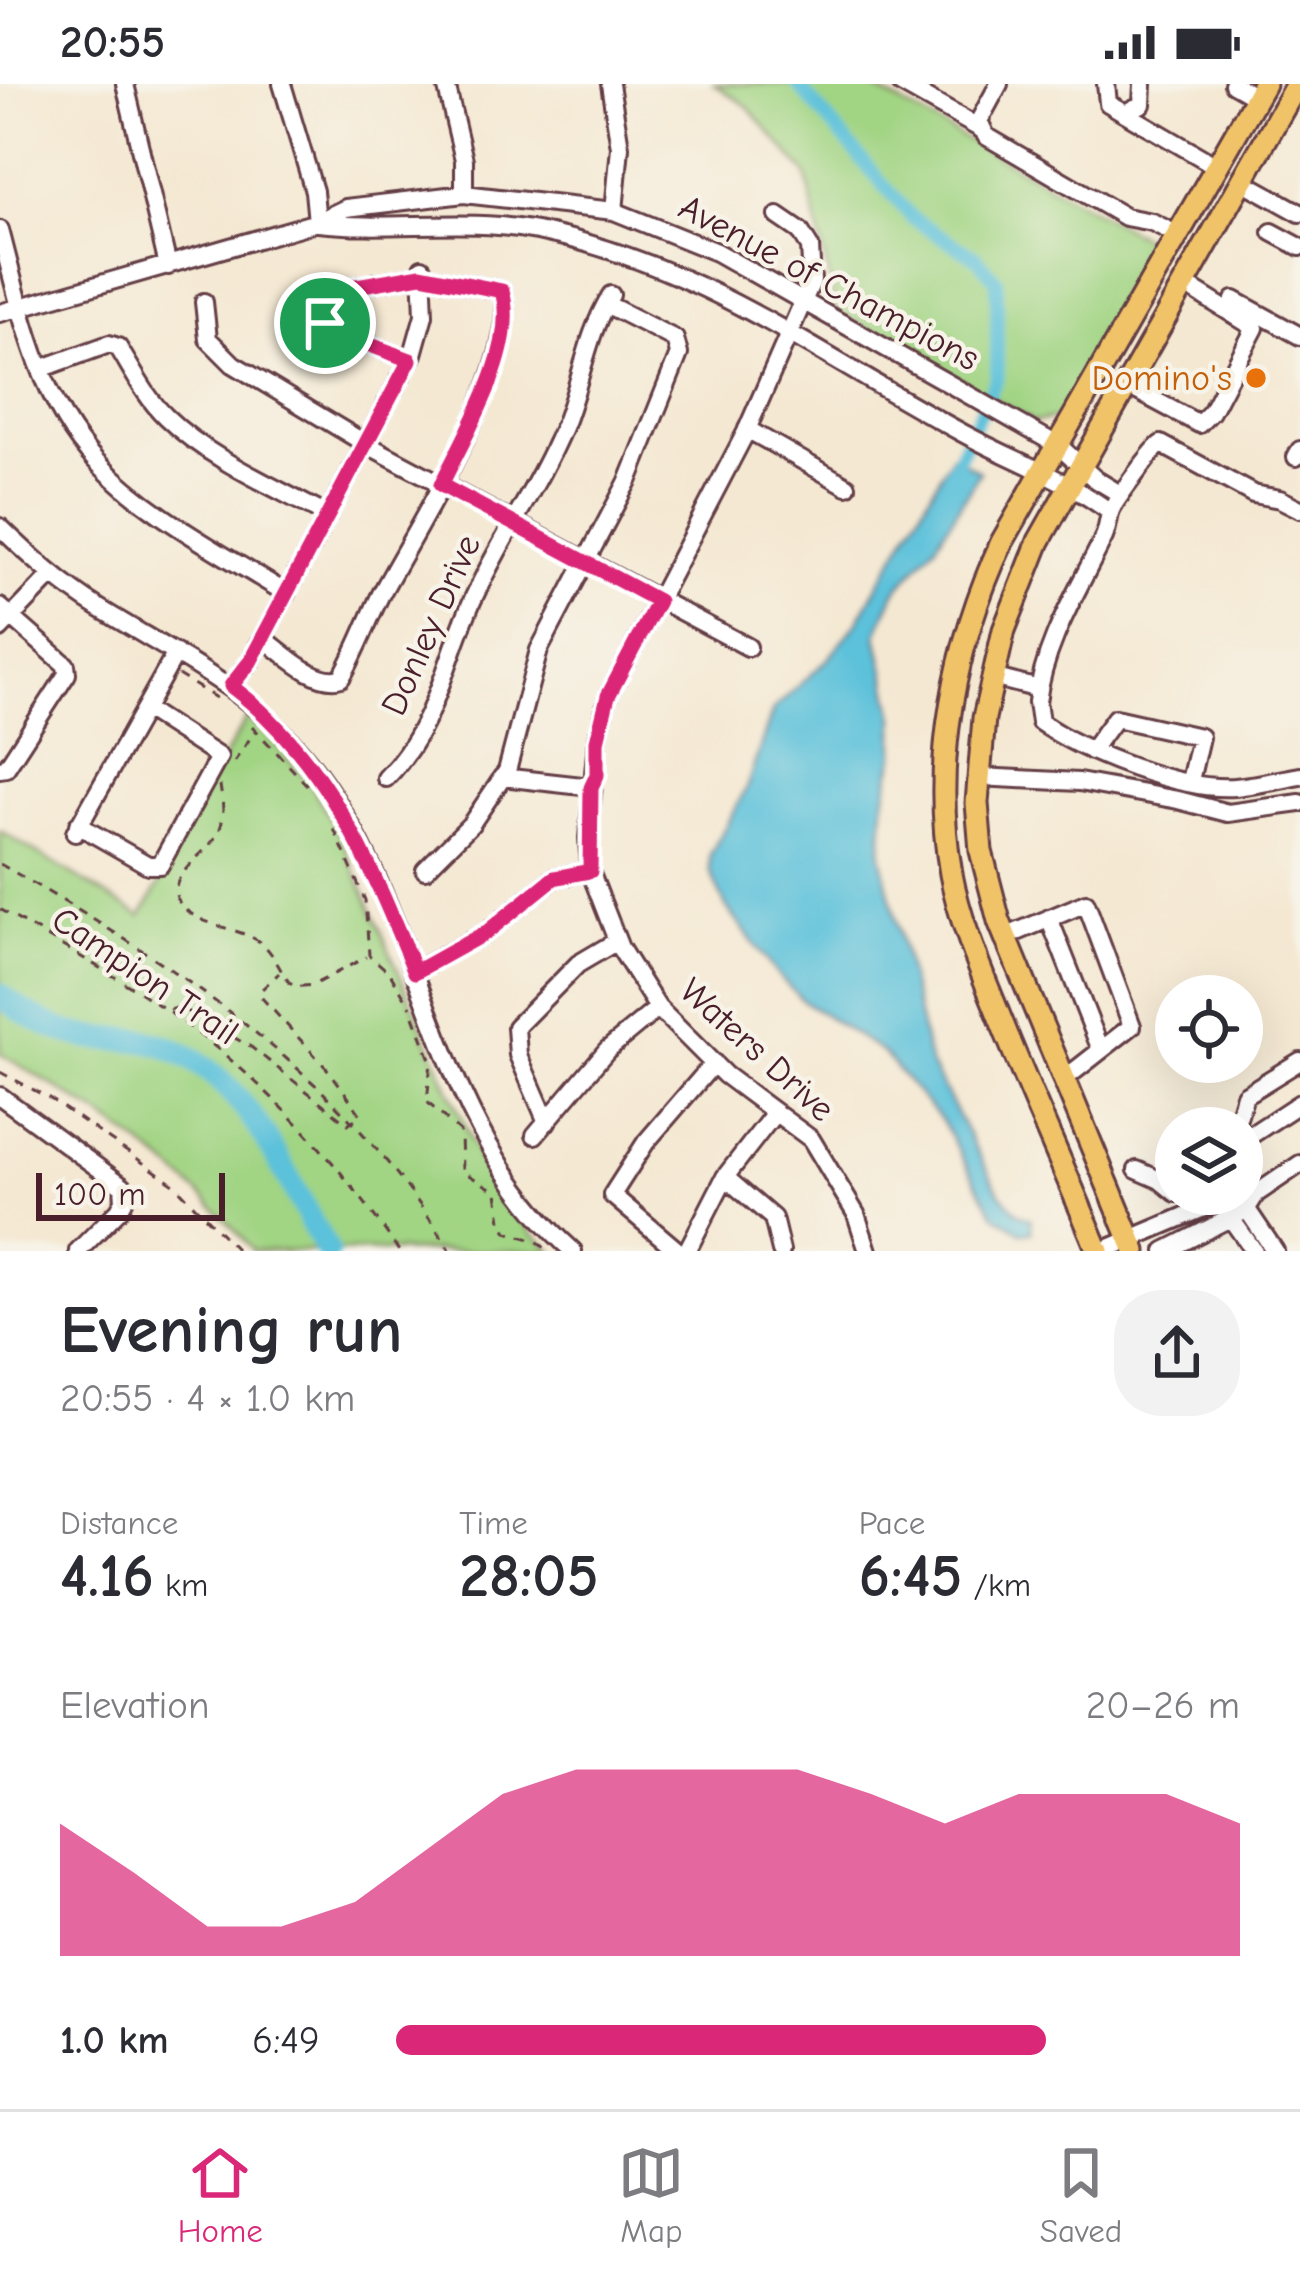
<!DOCTYPE html>
<html lang="en">
<head>
<meta charset="utf-8">
<style>
	body { margin:0; font-family:"Comic Neue",sans-serif; background:#f2f2f3; color:#2b2b33; height:100vh; display:flex; flex-direction:column; font-size:45px; white-space:nowrap }
	* { box-sizing:border-box; margin:0 }
	p { font-size:39px; color:#7c7c81 }
	.icon { flex:none; width:66px; height:66px; fill:none; stroke:currentColor; stroke-width:2; stroke-linecap:round; stroke-linejoin:round }
	.map { position:relative; height:1167px; overflow:hidden }
	.drawer { display:flex; flex-direction:column; background:#fff; flex:1 }
	.drawer>* { flex:none }
	.fabs { position:absolute; left:1155px; top:891px; display:grid; gap:24px }
	.fabs a { display:grid; place-items:center; width:108px; height:108px; border-radius:50%; background:#fff; box-shadow:0 12px 48px #0002; font-size:60px }
	.scale { position:absolute; left:36px; bottom:30px; width:189px; box-sizing:border-box; padding-left:12px; border:6px solid #4a1f2b; border-top:0; font-size:33px; line-height:42px; white-space:nowrap; color:#4a1f2b; -webkit-text-stroke:9px #f7f3e8; paint-order:stroke }
	.pin { position:absolute; display:grid; place-items:center; width:102px; height:102px; color:#fff; margin:-51px; border:6px solid #fff; border-radius:50%; box-shadow:0 3px 12px #0007 }
	.round { display:grid; place-items:center; flex:none; width:126px; height:126px; border-radius:48px; background:#f2f2f3 }
	.summary { display:flex; align-items:center; justify-content:space-between; height:204px; padding:0 60px }
	h1 { font-size:66px; font-weight:700; line-height:90px }
	.metrics { display:grid; grid-template-columns:repeat(3,1fr); gap:18px; height:204px; padding:12px 60px }
	.metrics div { display:grid; align-content:center }
	.metrics b { font-size:60px; font-weight:700 }
	.metrics small { font-size:33px; font-weight:400 }
	.metrics p { font-size:33px }
	.chart { height:336px; padding:24px 60px }
	.chart p { display:flex; justify-content:space-between }
	.chart svg { width:100%; height:216px; margin-top:12px; fill:#db2777; opacity:.7 }
	ul { padding:0 60px; list-style:none; font-size:39px }
	li { display:grid; grid-template-columns:192px 144px 1fr; align-items:center; height:90px }
	li i { height:30px; border-radius:15px; background:#db2777 }
	.status { display:flex; justify-content:space-between; align-items:center; height:84px; padding:0 60px; background:#fff; direction:ltr }
	.status svg { height:33px; fill:currentColor }
	.tab-bar { display:flex; justify-content:space-around; align-items:center; height:168px; border-top:3px solid #e1e1e2; background:#fff; font-size:33px; color:#7c7c81 }
	.tab-bar a { display:grid; justify-items:center; gap:6px }
	.tab-bar .selected { color:#db2777 }
	.map>svg:first-child { display:block }
	.green { fill:#a1d483; stroke:#767a57; stroke-width:3 }
	.water { fill:#5cc1da; stroke:#537082; stroke-width:3 }
	.lines { fill:none; stroke-linecap:round; stroke-linejoin:round }
	.canal { stroke:#5cc1da; stroke-width:14 }
	.river { stroke:#5cc1da; stroke-width:24 }
	.minor-casing { stroke:#643d44; stroke-width:22 }
	.major-casing { stroke:#643d44; stroke-width:27 }
	.path { stroke:#643d44; stroke-width:3; stroke-dasharray:9 9; stroke-linecap:butt }
	.minor { stroke:#fff; stroke-width:16 }
	.major { stroke:#f0c369; stroke-width:21 }
	.route-casing { stroke:#fff; stroke-width:24 }
	.route { stroke:#db2777; stroke-width:15 }
	.food-dot { fill:#e8710a; stroke:#f7f3e8; stroke-width:4.5 }
	.labels { text-anchor:middle; dominant-baseline:central; stroke-width:9; stroke-linejoin:round; paint-order:stroke }
	.street-label { font-size:36px; fill:#4a1f2b; stroke:#f7f3e8 }
	.food-label { font-size:36px; fill:#c56008; stroke:#f7f3e8; text-anchor:end }
</style>
</head>
<body>
<div class="status"><b>20:55</b><svg viewBox="0 0 49 12"><path d="M0 12V9h3v3zM5 12V6h3v6zM10 12V3h3v9zM15 12V0h3v12zM26 1h20v11H26zM47 4h2v5h-2z"/></svg></div>
<div class="map">
<svg width="1300" height="1167" viewBox="0 0 1300 1167">
	<rect width="100%" height="100%" fill="#f7f3e8"/>
	<filter id="ink" filterUnits="userSpaceOnUse"><feTurbulence type="fractalNoise" baseFrequency=".00833" numOctaves="2"/><feDisplacementMap in="SourceGraphic" scale="24" xChannelSelector="R" yChannelSelector="G"/><feConvolveMatrix kernelMatrix="1 2 1 2 8 2 1 2 1" color-interpolation-filters="sRGB"/></filter>
	<filter id="wash" filterUnits="userSpaceOnUse"><feTurbulence type="fractalNoise" baseFrequency=".004" numOctaves="4" result="noise"/><feDisplacementMap in="SourceGraphic" scale="48" xChannelSelector="R" yChannelSelector="G"/><feGaussianBlur stdDeviation="2.7" result="paint"/><feColorMatrix in="noise" values="0 0 0 0 0 0 0 0 0 0 0 0 0 0 0 0 0 1.4 0 .05"/><feComposite in="paint" operator="in"/></filter>
	<g filter="url(#wash)">
		<rect width="100%" height="100%" fill="#f4e8d2"/>
		<path class="green" d="M 714,0 L 866,0 L 1157,161 L 1064,333 L 1035,338 L 836,226 L 806,90 L 747,22 Z
			M 249,631 L 310,699 L 342,756 L 482,1082 L 531,1148 L 553,1167 L 253,1167 C 185,1083 93,1023 0,970 L 0,747 L 141,832 L 171,781 L 181,745 Z"/>
		<path class="water" d="M 952,371 L 980,388 L 936,460 L 895,508 L 877,550 L 895,634 L 895,671 L 884,720 L 881,771 L 929,978 L 998,1106 L 1017,1128 L 1031,1135 L 1032,1148 L 1021,1148 L 994,1130 L 941,1036 L 883,969 L 802,916 L 775,888 L 725,821 L 710,787 L 710,771 L 746,705 L 773,626 L 830,573 L 858,537 Z"/>
		<g class="lines">
			<path class="canal" d="M 797,0 L 913,135 L 977,174 L 997,197 L 997,294 L 950,390"/>
			<path class="river" d="M 0,911 C 26,931 57,949 91,954 C 109,956 128,954 146,957 C 245,977 283,1091 327,1167"/>
		</g>
	</g>
	<g filter="url(#ink)">
		<g class="lines">
			<g class="minor-casing">
				<path id="minor" d="M 125,0 L 168,182
					M 282,0 L 314,107 L 317,138
					M 446,0 L 464,76 L 464,110
					M 610,0 L 620,63 L 614,127
					M 901,0 L 981,45
					M 999,0 L 979,37 L 986,52 L 1125,133 L 1152,138 L 1176,150
					M 1106,0 L 1108,19 L 1125,29 L 1142,20 L 1143,0
					M 1233,0 L 1256,13
					M 1125,29 L 1216,82
					M 1242,97 L 1300,129
					M 778,132 L 800,147 L 810,163 L 812,197 L 746,348 L 608,612 L 597,657 L 588,754 L 590,787 L 620,864 L 658,924 L 725,991 L 811,1055 L 856,1130 L 868,1167
					M 318,139 C 391,147 465,133 537,147 C 700,180 815,269 957,346 C 1007,374 1065,394 1110,428
					M 0,146 C 20,223 39,317 96,377 C 149,432 222,469 287,510
					M 1272,148 L 1300,163
					M 1234,216 L 1300,252
					M 204,218 L 208,255 L 233,280 L 366,360 L 748,563
					M 0,229 L 317,138 L 346,124 L 464,110 L 614,127 L 716,168 L 1059,362 L 1095,395 L 1120,410
					M 43,284 L 109,260 L 118,263 C 133,287 146,314 166,333 C 210,376 275,403 328,432
					M 1128,302 L 1199,340 L 1211,328 L 1255,244 L 1184,200
					M 747,345 L 847,402
					M 1296,373 L 1300,366
					M 1300,425 L 1280,415 L 1253,410 L 1161,360 C 1153,365 1115,417 1111,426 C 1108,435 1108,444 1104,453 C 1079,505 1044,559 1037,618 L 1040,638 C 1084,669 1181,707 1235,703 C 1257,701 1279,696 1300,692
					M 0,443 C 31,473 62,501 99,524 C 178,573 260,610 316,687 C 425,835 431,1042 573,1167
					M 0,523 L 66,581 L 67,590 L 6,684 L 0,685
					M 0,545 L 52,491
					M 263,554 C 283,568 315,602 341,594 C 357,567 367,538 381,510 C 416,444 523,277 502,207 L 421,191 L 333,206 L 320,220 L 325,239 L 352,254 L 410,276
					M 992,593 L 1039,605
					M 231,602 L 250,578 L 413,270 L 424,231 L 422,184
					M 1091,667 L 1115,634 L 1200,653 L 1190,697
					M 502,693 L 591,703
					M 978,693 L 1079,698 L 1178,716 L 1228,729 L 1300,719
					M 386,694 C 436,644 445,575 474,513 C 501,454 539,401 564,341 C 581,299 587,249 611,211
					M 78,741 L 148,781 L 160,781 L 219,673 L 145,625
					M 75,749 L 176,569
					M 425,786 L 471,740 L 507,687 L 539,566 L 629,395 L 679,270 L 675,255 L 606,220
					M 1049,834 L 1101,966
					M 1005,853 L 1086,819 L 1132,942 L 1063,996
					M 414,888 L 487,848 L 554,794 L 590,787
					M 0,1012 L 123,1102 L 124,1117 L 119,1126 L 78,1167
					M 547,1038 L 518,971 L 516,943 L 578,880 L 617,857
					M 1235,1044 L 1245,1011 L 1300,977
					M 535,1051 L 607,966 L 658,924
					M 1242,1057 L 1300,1019
					M 1137,1086 L 1160,1096 L 1176,1109
					M 1242,1086 L 1256,1110
					M 725,1093 L 773,1134 L 781,1167
					M 1242,1118 L 1275,1167
					M 1227,1129 L 1254,1167
					M 678,1167 L 612,1111 L 646,1058 L 714,979
					M 687,1167 L 725,1093 L 774,1030
					M 1102,1167 L 1237,1110
					M 1165,1167 L 1246,1126 L 1256,1110 L 1300,1080"/>
			</g>
			<g class="major-casing">
				<path id="major" d="M 1098,1167 C 1066,1088 1030,1009 998,929 C 980,884 960,838 951,790 C 931,678 955,559 1002,458 L 1264,0
					M 1135,1167 L 999,837 L 981,767 L 977,719 L 984,634 L 1004,546 L 1039,457 L 1297,0"/>
			</g>
			<path class="path" d="M 178,591 L 216,614
				M 252,642 L 307,701
				M 234,678 L 255,647
				M 220,701 C 222,717 226,732 219,747 C 211,768 165,791 178,816 C 193,843 239,842 261,859 C 276,870 280,891 294,903 L 313,901 L 366,873
				M 334,745 L 365,816 L 369,871 L 390,889 L 411,923
				M 0,780 C 175,881 343,989 450,1167
				M 0,825 C 57,860 118,892 172,930 C 262,994 338,1076 399,1167
				M 169,926 L 179,923 L 251,963 L 348,1040 L 361,1031 L 331,989 L 261,913 L 261,906 L 279,889
				M 414,932 L 431,978 L 427,1018 L 461,1049 L 462,1087 L 497,1108 L 501,1137 L 507,1148 L 537,1157 L 548,1167
				M 0,988 L 49,1014 L 174,1100 L 238,1167"/>
			<use href="#minor" class="minor"/>
			<use href="#major" class="major"/>
		</g>
	</g>
	<g class="lines" filter="url(#ink)">
		<g class="route-casing">
			<path id="route" d="M 421,191 L 502,207 C 519,264 466,349 441,401 L 658,517 L 608,612 L 597,657 L 597,691 L 591,704 L 590,787 L 554,794 L 487,848 L 415,888 C 370,779 328,675 231,602 L 250,578 L 410,276 L 352,254 L 325,239 L 320,220 L 333,206 Z"/>
		</g>
		<use href="#route" class="route"/>
	</g>
	<circle class="food-dot" cx="1256" cy="294" r="12"/>
	<g class="labels">
		<g class="street-label">
			<text transform="translate(829 199) rotate(28)">Avenue of Champions</text>
			<text transform="translate(431 541) rotate(-66)">Donley Drive</text>
			<text transform="translate(145 892) rotate(34)">Campion Trail</text>
			<text transform="translate(757 966) rotate(42)">Waters Drive</text>
		</g>
		<g class="food-label">
			<text x="1232" y="294">Domino's</text>
		</g>
	</g>
</svg>
<div class="fabs">
<a><svg class="icon" aria-label="locate" viewBox="0 0 24 24"><circle cx="12" cy="12" r="6"/><path d="M12 2v4M12 18v4M2 12h4M18 12h4"/></svg></a>
<a><svg class="icon" aria-label="layers" viewBox="0 0 24 24"><path d="M12 4l9 5-9 5-9-5zM3 14l9 5 9-5"/></svg></a>
</div>
<div class="scale">100 m</div>
<div class="pin" style="left:325px;top:239px;background:#1e9e55"><svg class="icon" aria-label="arrive" viewBox="0 0 24 24"><path d="M6 21V4h12l-3 4 3 4H6"/></svg></div>
</div>
<section class="drawer">
<div class="summary"><div><h1>Evening run</h1><p>20:55 · 4 × 1.0 km</p></div><a class="round"><svg class="icon" aria-label="share" viewBox="0 0 24 24"><path d="M12 15V3M7 8l5-5 5 5M5 13v7h14v-7"/></svg></a></div>
<div class="metrics">
<div><p>Distance</p><b>4.16<small> km</small></b></div>
<div><p>Time</p><b>28:05</b></div>
<div><p>Pace</p><b>6:45<small> /km</small></b></div>
</div>
<div class="chart"><p><span>Elevation</span>20–26 m</p>
<svg viewBox="0 0 160 44" preserveAspectRatio="none"><path d="M0 44V17L10 27L20 38L30 38L40 33L50 22L60 11L70 6L80 6L90 6L100 6L110 11L120 17L130 11L140 11L150 11L160 17V44z"/></svg>
</div>
<ul>
<li><b>1.0 km</b>6:49<i style="width:77%"></i></li>
</ul>
</section>
<nav class="tab-bar">
<a class="selected"><svg class="icon" aria-label="home" viewBox="0 0 24 24"><path d="M3 11l9-7 9 7M6 9v11h12V9"/></svg>Home</a>
<a><svg class="icon" aria-label="map" viewBox="0 0 24 24"><path d="M3 6l6-2 6 2 6-2v14l-6 2-6-2-6 2zM9 4v14M15 6v14"/></svg>Map</a>
<a><svg class="icon" aria-label="saved" viewBox="0 0 24 24"><path d="M7 4h10v16l-5-4-5 4z"/></svg>Saved</a>
</nav>
</body>
</html>
